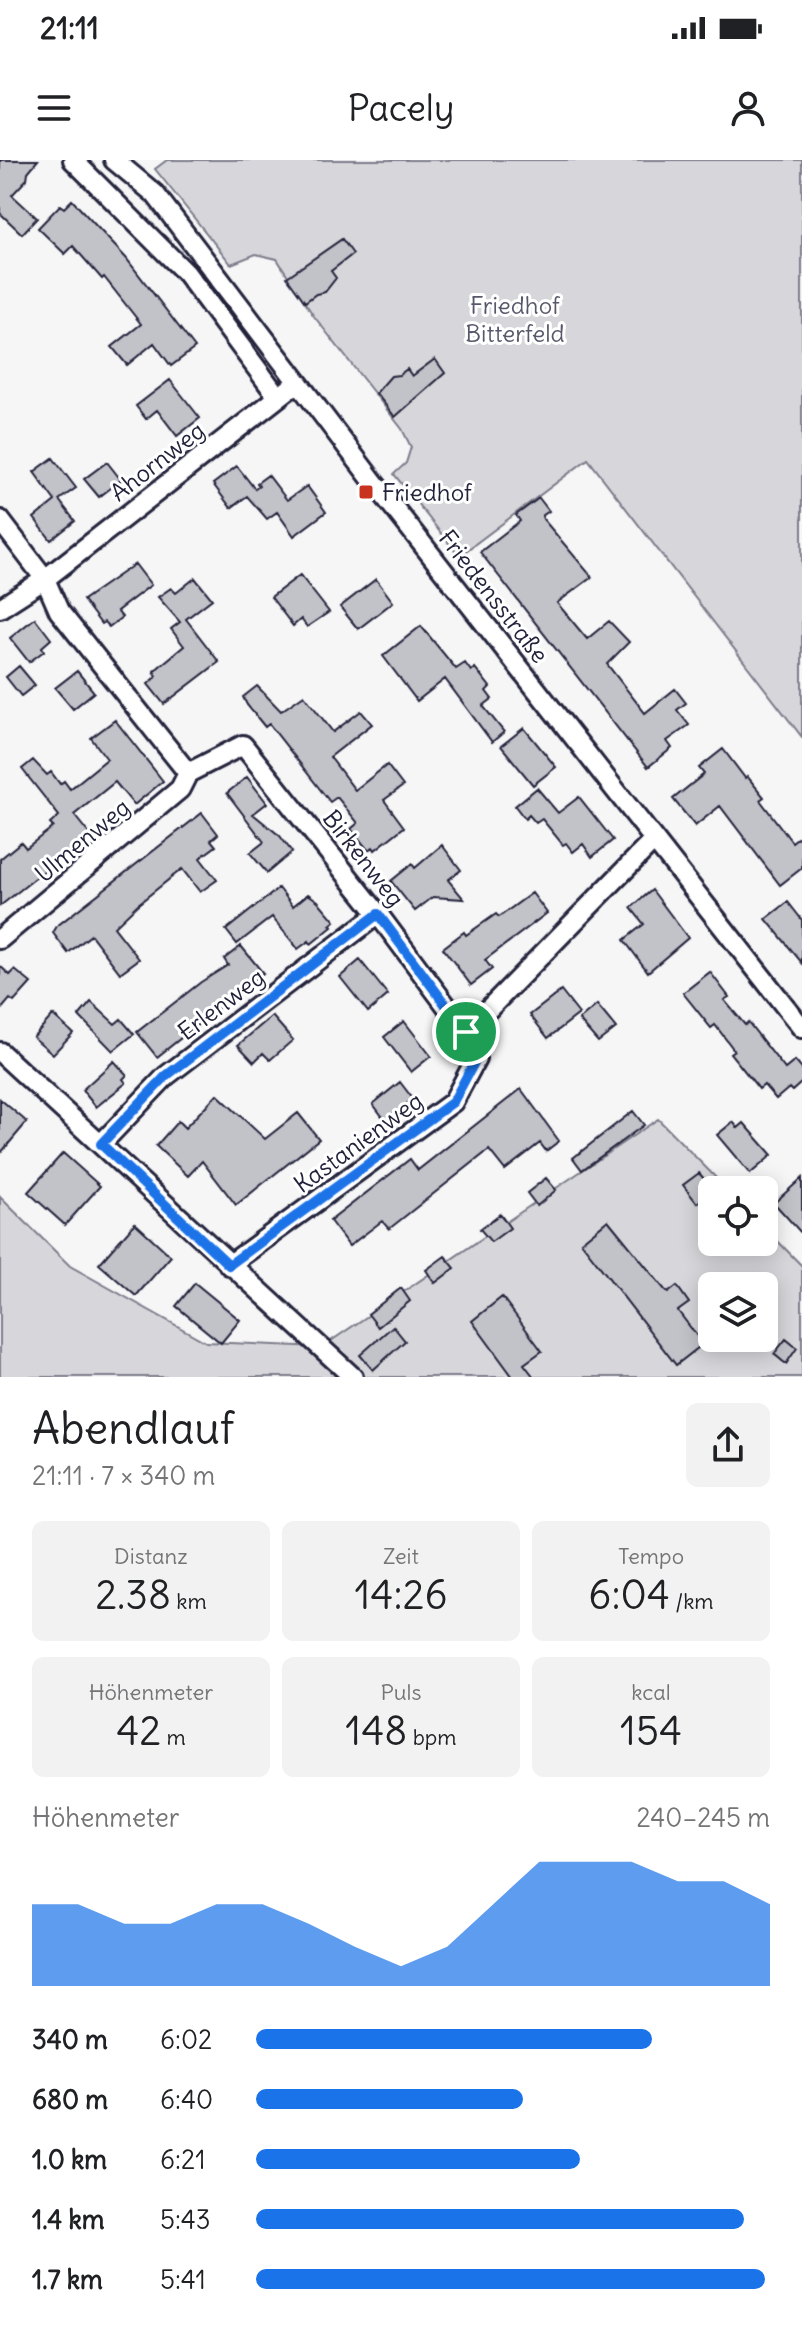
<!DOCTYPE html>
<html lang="de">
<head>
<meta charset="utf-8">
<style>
	body { margin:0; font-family:Delius,sans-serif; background:#f2f2f2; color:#202124; height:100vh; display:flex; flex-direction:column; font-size:30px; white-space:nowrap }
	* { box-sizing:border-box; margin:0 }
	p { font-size:26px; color:#757577 }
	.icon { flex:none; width:44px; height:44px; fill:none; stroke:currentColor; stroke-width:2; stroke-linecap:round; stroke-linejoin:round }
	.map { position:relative; height:1217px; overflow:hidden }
	.panel { display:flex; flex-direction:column; background:#fff; flex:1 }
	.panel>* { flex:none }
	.tools { position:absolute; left:698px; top:1016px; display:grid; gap:16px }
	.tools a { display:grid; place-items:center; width:80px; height:80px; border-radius:12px; background:#fff; box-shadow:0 4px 20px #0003; font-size:40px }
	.pin { position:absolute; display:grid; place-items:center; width:68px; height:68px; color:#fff; margin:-34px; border:4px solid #fff; border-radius:50%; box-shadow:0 2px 8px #0007 }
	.round { display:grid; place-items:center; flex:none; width:84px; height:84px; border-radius:12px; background:#f2f2f2 }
	.head { display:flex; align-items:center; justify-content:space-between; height:136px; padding:0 32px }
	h1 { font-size:44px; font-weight:600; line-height:60px }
	.stats { display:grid; grid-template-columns:repeat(3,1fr); gap:12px; height:136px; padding:8px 32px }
	.stats div { display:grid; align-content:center; border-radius:12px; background:#f2f2f2; text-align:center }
	.stats b { font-size:40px; font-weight:600 }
	.stats small { font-size:22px; font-weight:400 }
	.stats p { font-size:22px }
	.chart { height:224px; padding:16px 32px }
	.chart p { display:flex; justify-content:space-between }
	.chart svg { width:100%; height:144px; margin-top:8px; fill:#1a73e8; opacity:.7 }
	ul { padding:0 32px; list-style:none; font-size:26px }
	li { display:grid; grid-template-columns:128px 96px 1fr; align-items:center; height:60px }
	li i { height:20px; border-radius:10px; background:#1a73e8 }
	.status { display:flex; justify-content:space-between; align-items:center; height:56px; padding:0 40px; background:#fff; direction:ltr }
	.status svg { height:22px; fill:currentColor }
	header { display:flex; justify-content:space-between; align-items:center; height:104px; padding:0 32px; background:#fff; font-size:36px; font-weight:600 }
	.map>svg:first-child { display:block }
	.green { fill:#d7d7db; stroke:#7c7c8b; stroke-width:2; fill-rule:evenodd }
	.building { fill:#c2c2c9; stroke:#22223b; stroke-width:2 }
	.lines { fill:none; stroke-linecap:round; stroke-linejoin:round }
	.street-casing { stroke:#22223b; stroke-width:24 }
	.street { stroke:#fff; stroke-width:18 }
	.route-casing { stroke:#fff; stroke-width:16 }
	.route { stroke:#1a73e8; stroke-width:10 }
	.poi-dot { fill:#c8321e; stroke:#fff; stroke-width:3 }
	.labels { text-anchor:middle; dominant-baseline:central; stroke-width:6; stroke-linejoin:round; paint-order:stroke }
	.park-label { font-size:24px; fill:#58586b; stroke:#fff }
	.street-label { font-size:24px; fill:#22223b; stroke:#fff }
	.poi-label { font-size:24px; fill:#22223b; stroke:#fff; text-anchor:start }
</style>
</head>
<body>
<div class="status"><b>21:11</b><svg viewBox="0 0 49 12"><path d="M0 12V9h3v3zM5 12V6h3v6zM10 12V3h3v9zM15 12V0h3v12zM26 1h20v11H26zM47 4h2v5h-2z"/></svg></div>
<header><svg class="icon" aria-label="menu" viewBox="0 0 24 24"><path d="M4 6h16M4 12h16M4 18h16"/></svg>Pacely<svg class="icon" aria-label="person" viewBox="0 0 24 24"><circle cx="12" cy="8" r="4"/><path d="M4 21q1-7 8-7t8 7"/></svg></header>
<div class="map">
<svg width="802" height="1217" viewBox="0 0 802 1217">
	<rect width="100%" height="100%" fill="#f6f6f7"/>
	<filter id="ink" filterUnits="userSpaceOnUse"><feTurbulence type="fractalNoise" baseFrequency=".0125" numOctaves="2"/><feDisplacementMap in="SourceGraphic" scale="16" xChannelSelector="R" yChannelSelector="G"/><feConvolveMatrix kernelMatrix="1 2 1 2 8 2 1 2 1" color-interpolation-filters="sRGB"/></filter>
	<g filter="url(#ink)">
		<path class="green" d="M 167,0 L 802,0 L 802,577 L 588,299 L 459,396 L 394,314 L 406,303 L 411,287 L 402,269 L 313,155 L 277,99 L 256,94 L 231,104 L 155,9 Z
			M 658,959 L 728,1030 L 712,1030 L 712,1082 L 764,1082 L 764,1067 L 802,1106 L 802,1217 L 0,1217 L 0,1037 L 70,1106 L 206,1182 L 322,1187 ZM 712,1126 L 764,1126 L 764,1178 L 712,1178 Z"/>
		<path class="building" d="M 0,0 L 38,0 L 28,12 L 27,19 L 12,35 L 37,58 L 22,74 L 0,53 Z
			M 72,40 L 126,98 L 195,188 L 171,206 L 154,183 L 127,205 L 112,187 L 141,164 L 104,117 L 102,119 L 73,86 L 65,94 L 38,68 L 60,45 L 64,48 Z
			M 342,79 L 353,94 L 331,111 L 336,118 L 325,132 L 316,134 L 305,142 L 287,117 Z
			M 435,199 L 445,213 L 395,257 L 376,233 L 391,216 L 399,215 L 407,209 L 412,216 Z
			M 170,220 L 200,258 L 177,276 L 157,250 L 146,259 L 136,246 Z
			M 53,298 L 76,328 L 59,340 L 75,361 L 51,380 L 34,358 L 55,341 L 34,312 Z
			M 107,302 L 121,320 L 99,337 L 84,319 Z
			M 237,306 L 255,329 L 259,326 L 257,323 L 268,315 L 287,340 L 307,326 L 326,352 L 294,376 L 277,352 L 267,359 L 247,336 L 231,348 L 213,324 Z
			M 539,338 L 549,351 L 542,356 L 543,359 L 592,417 L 557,443 L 587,479 L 609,461 L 629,482 L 607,504 L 645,553 L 675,529 L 686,543 L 677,550 L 689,565 L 667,581 L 672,588 L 648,607 L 480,392 L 520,361 L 516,355 Z
			M 135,404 L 151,425 L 117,451 L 122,457 L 109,467 L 104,462 L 101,464 L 83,440 Z
			M 300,415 L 329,452 L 307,467 L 301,459 L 293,466 L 271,437 Z
			M 195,418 L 212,439 L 186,459 L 219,502 L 164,544 L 148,524 L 157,516 L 154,511 L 184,486 L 171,469 L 180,462 L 158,437 L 171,428 L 176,433 Z
			M 376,419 L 393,442 L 358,469 L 340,447 Z
			M 35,458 L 51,479 L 42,487 L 44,491 L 29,502 L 10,478 Z
			M 421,466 L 456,509 L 465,503 L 471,511 L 475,508 L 490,527 L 486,531 L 492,539 L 483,546 L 504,572 L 492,582 L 445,519 L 417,541 L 383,496 Z
			M 19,506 L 35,525 L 21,536 L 6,517 Z
			M 77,511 L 94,532 L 73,549 L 55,528 Z
			M 257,526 L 281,551 L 304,535 L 333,572 L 361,551 L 372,564 L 330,597 L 355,630 L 387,605 L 403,626 L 384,640 L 404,667 L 375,690 L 373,687 L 368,690 L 351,669 L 358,663 L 337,637 L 330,642 L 269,564 L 265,567 L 247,545 L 243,537 Z
			M 115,560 L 163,621 L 134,645 L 115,622 L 74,655 L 90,675 L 0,746 L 0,699 L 21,682 L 26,688 L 53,667 L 50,664 L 59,656 L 22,609 L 33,600 L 47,615 L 51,612 L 60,624 L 64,621 L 70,629 L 107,599 L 91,578 Z
			M 524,568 L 556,607 L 533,625 L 501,586 Z
			M 723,589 L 745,618 L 747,616 L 764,637 L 760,640 L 792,682 L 802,674 L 802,708 L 780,725 L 720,646 L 695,666 L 673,639 L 704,614 L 699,608 Z
			M 247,617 L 267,643 L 253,654 L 280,676 L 292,692 L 267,713 L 250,693 L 264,682 L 227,633 Z
			M 537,628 L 558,653 L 579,637 L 613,680 L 592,697 L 583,684 L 573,692 L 566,683 L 563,685 L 542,659 L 536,663 L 529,655 L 525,659 L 515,646 Z
			M 202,653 L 218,674 L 211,680 L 216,686 L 200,698 L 217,720 L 200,732 L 182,709 L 137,745 L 114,767 L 139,799 L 120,813 L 91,775 L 68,793 L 53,773 L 57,766 Z
			M 442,685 L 461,710 L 448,720 L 464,739 L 433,737 L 415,751 L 391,721 L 412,704 L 415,708 Z
			M 279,728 L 293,746 L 308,734 L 318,741 L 335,761 L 330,765 L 332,767 L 311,784 L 309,781 L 298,789 L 272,757 L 237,784 L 226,770 Z
			M 652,730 L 688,778 L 648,812 L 624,780 L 644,764 L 631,748 Z
			M 532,733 L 547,753 L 485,800 L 492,809 L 471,825 L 443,788 L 464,772 L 466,775 L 496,754 L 499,757 Z
			M 788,742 L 802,760 L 802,803 L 766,759 Z
			M 241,786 L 263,813 L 157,897 L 137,872 L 201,822 L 228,805 L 224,799 Z
			M 360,800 L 388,835 L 368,852 L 340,817 Z
			M 0,806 L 10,815 L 15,810 L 31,823 L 14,842 L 10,839 L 0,851 Z
			M 710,812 L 729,837 L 724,840 L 745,865 L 748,862 L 785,909 L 795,901 L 802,909 L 802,922 L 792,931 L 789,928 L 776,939 L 764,925 L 759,929 L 730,893 L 734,890 L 715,865 L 711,868 L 683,833 Z
			M 561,831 L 579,854 L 548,878 L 530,855 Z
			M 91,842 L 115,864 L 121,859 L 134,874 L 113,891 L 79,856 Z
			M 597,845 L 616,868 L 598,882 L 579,860 Z
			M 53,855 L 73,873 L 53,894 L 33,877 Z
			M 272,856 L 293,880 L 270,900 L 263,893 L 254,902 L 238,885 Z
			M 404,861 L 431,896 L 411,912 L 384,877 Z
			M 114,901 L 127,915 L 123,919 L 126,923 L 96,947 L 82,930 Z
			M 400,922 L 413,939 L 385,960 L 373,944 Z
			M 521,929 L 559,981 L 546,991 L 540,983 L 505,1010 L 489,990 L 389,1069 L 382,1061 L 349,1086 L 330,1061 L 410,999 L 418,1010 Z
			M 217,934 L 265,979 L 298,953 L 319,979 L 236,1045 L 202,1001 L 188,1016 L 156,986 L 178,961 L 185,968 Z
			M 0,939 L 27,962 L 0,994 Z
			M 633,951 L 644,965 L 582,1010 L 573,998 Z
			M 733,962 L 738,968 L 744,963 L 772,995 L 750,1014 L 717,975 Z
			M 63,993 L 100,1026 L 65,1065 L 28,1032 Z
			M 699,1013 L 711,1027 L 708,1030 L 710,1033 L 697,1043 L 683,1025 Z
			M 546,1018 L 556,1030 L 537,1046 L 527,1033 Z
			M 802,1018 L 802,1074 L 774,1043 Z
			M 500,1054 L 510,1068 L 491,1082 L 480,1069 Z
			M 608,1060 L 665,1130 L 668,1133 L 677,1126 L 689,1143 L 678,1151 L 703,1184 L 676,1205 L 581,1082 Z
			M 135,1063 L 171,1096 L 136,1136 L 99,1104 Z
			M 445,1096 L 455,1108 L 435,1123 L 426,1110 Z
			M 195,1123 L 240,1160 L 221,1183 L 176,1146 Z
			M 401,1128 L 410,1141 L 378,1167 L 368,1154 Z
			M 502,1137 L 542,1191 L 524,1204 L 534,1217 L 513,1217 L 472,1161 Z
			M 393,1166 L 405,1181 L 373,1210 L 360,1195 Z
			M 786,1179 L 797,1188 L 786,1204 L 774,1194 Z"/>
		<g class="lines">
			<g class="street-casing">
				<path id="street" d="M 73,0 L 186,113 L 278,237
					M 114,0 L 155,34 L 376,325 L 802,868
					M 0,360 L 45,419 L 59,451 L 188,613 L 243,585 L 378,754 L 466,872 L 654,680
					M 0,448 L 45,419 L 298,222
					M 0,779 L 180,629 L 188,613
					M 0,892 L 353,1217
					M 101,984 L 166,916 L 378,754
					M 229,1105 L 453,942 L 476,899 L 466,872"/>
			</g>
			<use href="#street" class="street"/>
		</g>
	</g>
	<g class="lines" filter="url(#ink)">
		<g class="route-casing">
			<path id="route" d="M 378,754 L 466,872 L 476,899 L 453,942 L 229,1105 L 101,984 L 166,916 Z"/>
		</g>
		<use href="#route" class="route"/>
	</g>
	<rect class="poi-dot" x="358" y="324" width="16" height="16" rx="4"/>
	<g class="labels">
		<g class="park-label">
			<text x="515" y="145">Friedhof<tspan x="515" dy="28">Bitterfeld</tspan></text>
		</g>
		<g class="street-label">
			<text transform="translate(157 301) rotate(-38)">Ahornweg</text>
			<text transform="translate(494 436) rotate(52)">Friedensstraße</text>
			<text transform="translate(82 680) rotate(-40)">Ulmenweg</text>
			<text transform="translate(364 698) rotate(52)">Birkenweg</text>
			<text transform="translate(221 844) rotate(-37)">Erlenweg</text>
			<text transform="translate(358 982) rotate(-36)">Kastanienweg</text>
		</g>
		<g class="poi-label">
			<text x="382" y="332">Friedhof</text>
		</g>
	</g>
</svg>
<div class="tools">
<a><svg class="icon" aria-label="locate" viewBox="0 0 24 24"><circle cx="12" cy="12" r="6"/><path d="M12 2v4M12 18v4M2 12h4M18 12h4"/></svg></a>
<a><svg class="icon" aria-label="layers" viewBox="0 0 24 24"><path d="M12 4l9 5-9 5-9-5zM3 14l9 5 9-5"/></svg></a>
</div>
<div class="pin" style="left:466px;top:872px;background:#1e9e55"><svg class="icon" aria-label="arrive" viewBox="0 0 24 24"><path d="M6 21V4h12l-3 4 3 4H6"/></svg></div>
</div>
<section class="panel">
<div class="head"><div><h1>Abendlauf</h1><p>21:11 · 7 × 340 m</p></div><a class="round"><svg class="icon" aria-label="share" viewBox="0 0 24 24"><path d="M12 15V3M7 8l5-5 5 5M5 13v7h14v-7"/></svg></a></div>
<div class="stats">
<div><p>Distanz</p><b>2.38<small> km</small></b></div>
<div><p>Zeit</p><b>14:26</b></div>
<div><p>Tempo</p><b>6:04<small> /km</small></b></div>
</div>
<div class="stats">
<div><p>Höhenmeter</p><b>42<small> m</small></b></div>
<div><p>Puls</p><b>148<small> bpm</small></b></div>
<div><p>kcal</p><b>154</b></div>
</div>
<div class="chart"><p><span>Höhenmeter</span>240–245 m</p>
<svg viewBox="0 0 160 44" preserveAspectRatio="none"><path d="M0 44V19L10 19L20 25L30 25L40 19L50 19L60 25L70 32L80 38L90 32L100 19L110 6L120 6L130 6L140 12L150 12L160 19V44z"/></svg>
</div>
<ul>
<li><b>340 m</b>6:02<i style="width:77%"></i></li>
<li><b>680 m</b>6:40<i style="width:52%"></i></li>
<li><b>1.0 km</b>6:21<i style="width:63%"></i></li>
<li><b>1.4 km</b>5:43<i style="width:95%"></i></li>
<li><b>1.7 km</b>5:41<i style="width:99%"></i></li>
</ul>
</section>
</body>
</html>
